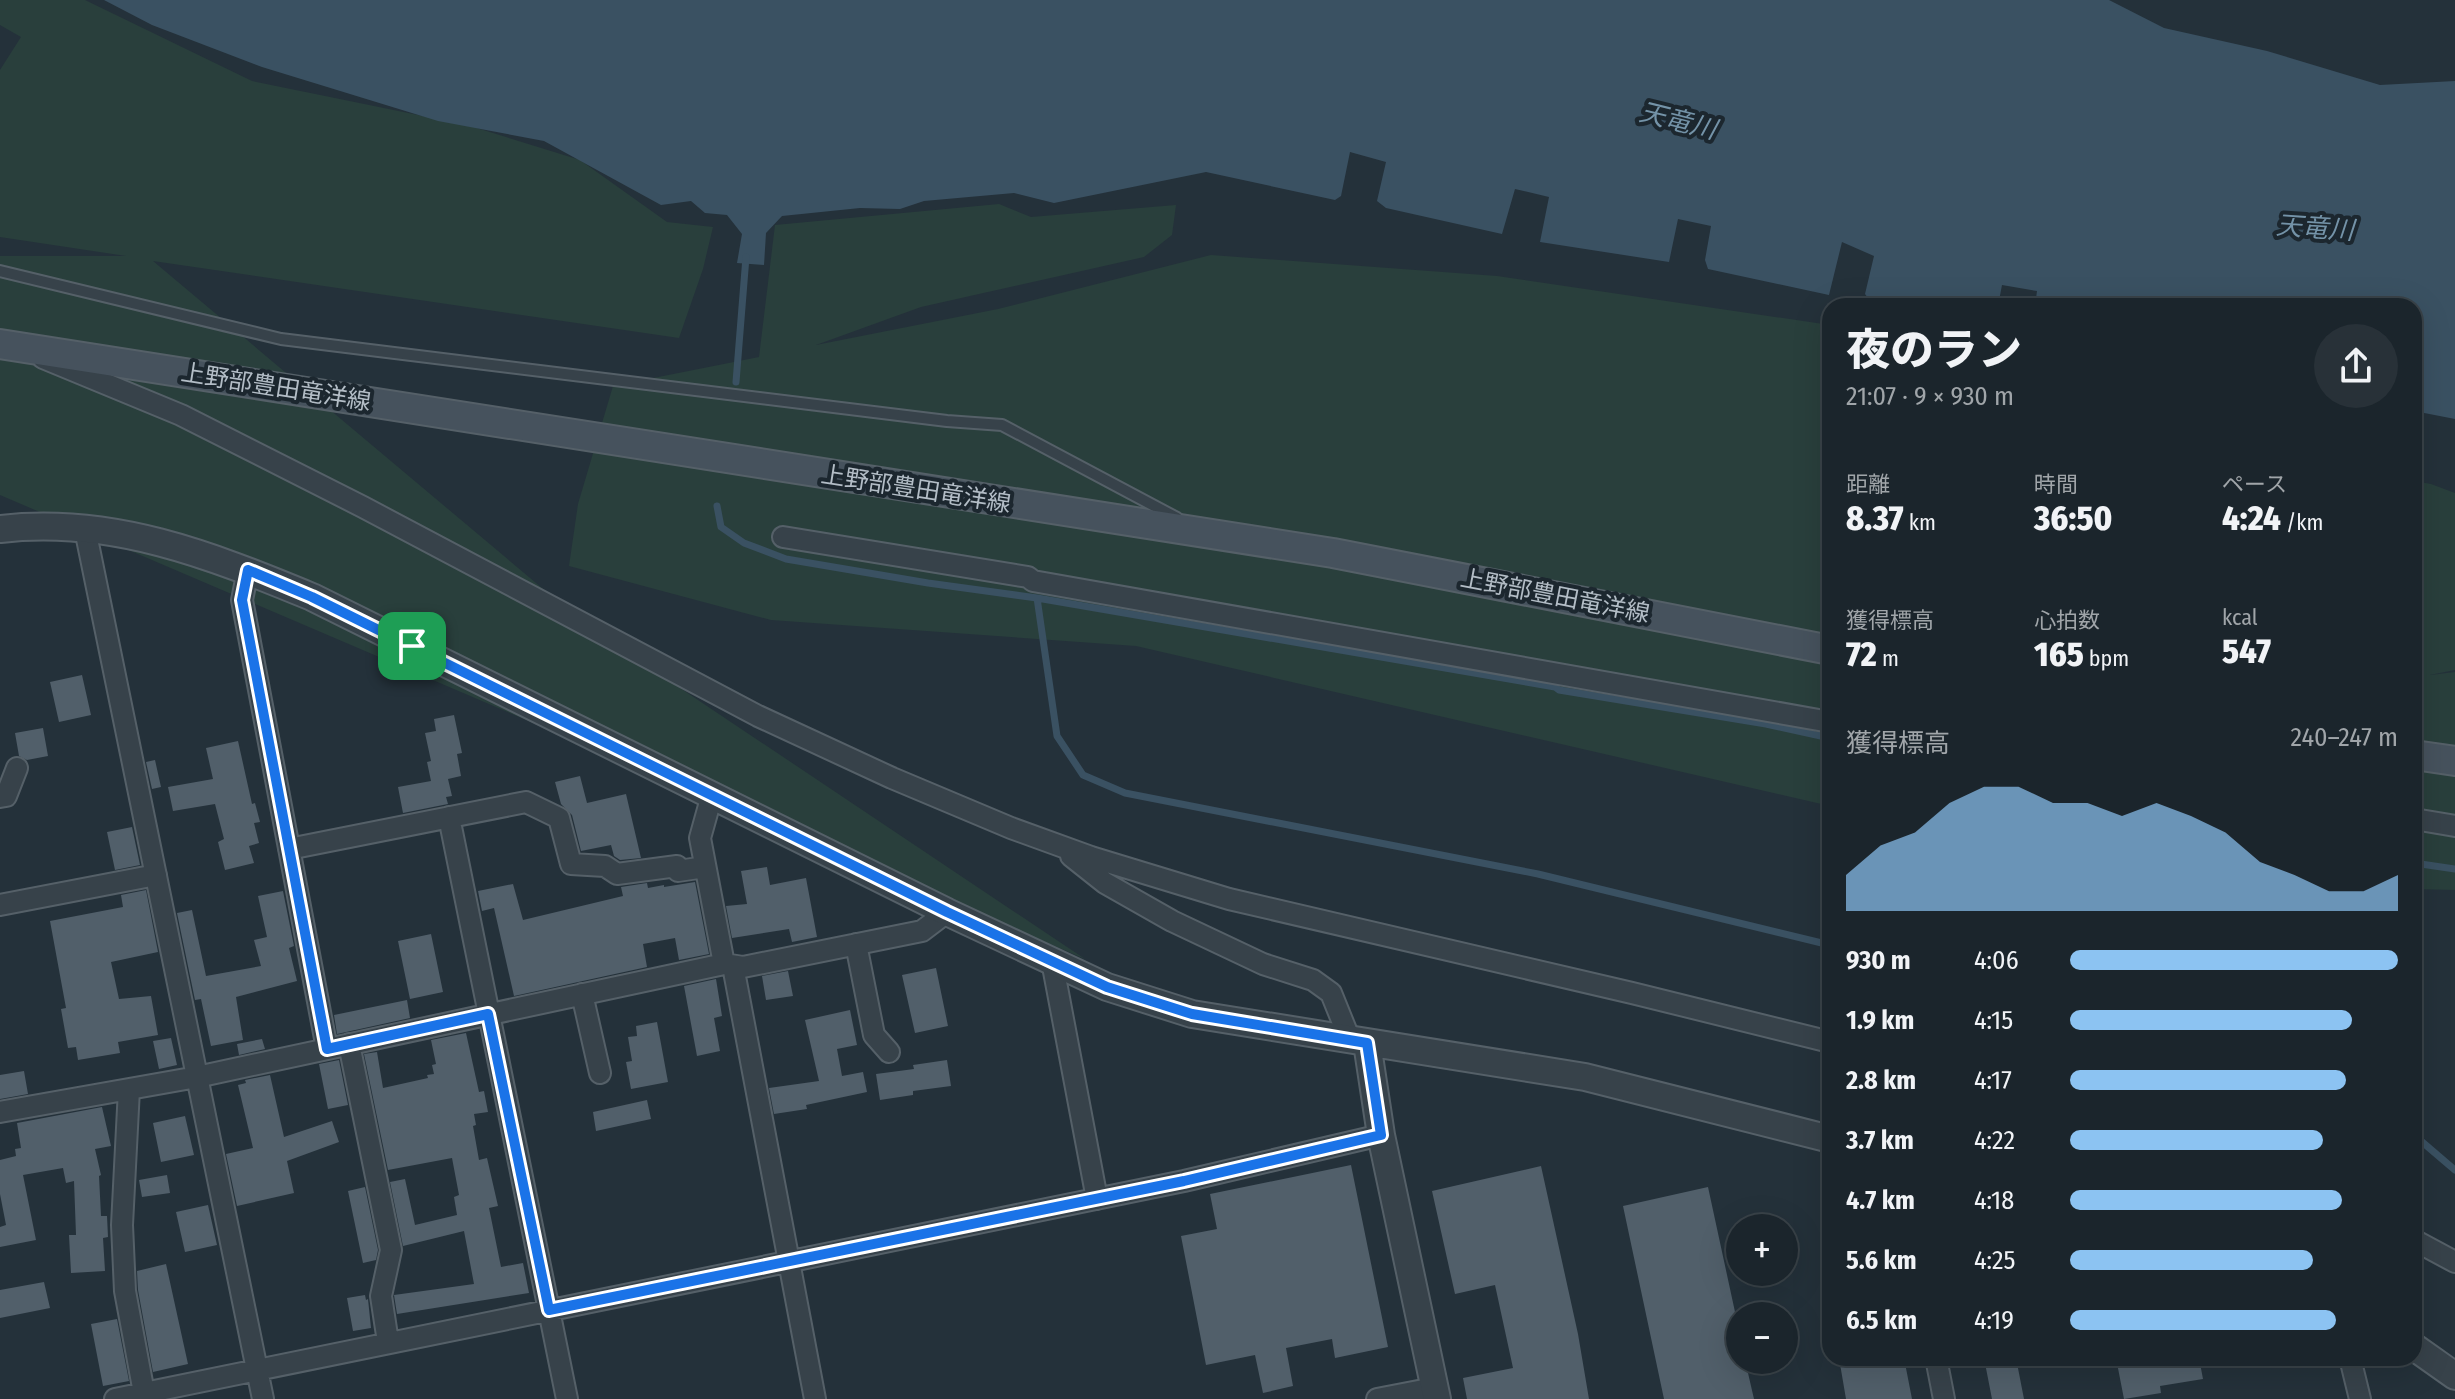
<!DOCTYPE html>
<html lang="ja">
<head>
<meta charset="utf-8">
<style>
	body { margin:0; font-family:"Fira Sans Condensed","Noto Sans JP",sans-serif; background:#283138; color:#f1f3f6; height:100vh; display:flex; flex-direction:column; font-size:30px; white-space:nowrap }
	* { box-sizing:border-box; margin:0 }
	p { font-size:26px; color:#a0a5a9 }
	.icon { flex:none; width:44px; height:44px; fill:none; stroke:currentColor; stroke-width:2; stroke-linecap:round; stroke-linejoin:round }
	.map { position:relative; flex:1; overflow:hidden }
	.panel { position:absolute; left:1822px; top:298px; width:600px; height:1068px; display:flex; flex-direction:column; background:#1b252c; border-radius:24px; box-shadow:0 8px 32px #0002,0 0 0 2px #394248 }
	.panel>* { flex:none }
	.buttons { position:absolute; left:1726px; top:1214px; display:grid; gap:16px }
	.buttons a { display:grid; place-items:center; width:72px; height:72px; border-radius:50%; background:#1b252c; box-shadow:0 8px 32px #0002,0 0 0 2px #394248; font-size:40px }
	.pin { position:absolute; display:grid; place-items:center; width:68px; height:68px; color:#fff; margin:-34px; border-radius:16px; box-shadow:0 4px 12px #0006 }
	.round { display:grid; place-items:center; flex:none; width:84px; height:84px; border-radius:42px; background:#283138 }
	.summary { display:flex; align-items:center; justify-content:space-between; height:136px; padding:0 24px }
	h1 { font-size:44px; font-weight:800; line-height:60px }
	.metrics { display:grid; grid-template-columns:repeat(3,1fr); gap:12px; height:136px; padding:8px 24px }
	.metrics div { display:grid; align-content:center }
	.metrics b { font-size:34px; font-weight:800 }
	.metrics small { font-size:22px; font-weight:400 }
	.metrics p { font-size:22px }
	.chart { height:224px; padding:16px 24px }
	.chart p { display:flex; justify-content:space-between }
	.chart svg { width:100%; height:144px; margin-top:8px; fill:#8cc3f2; opacity:.7 }
	ul { padding:0 24px; list-style:none; font-size:26px }
	li { display:grid; grid-template-columns:128px 96px 1fr; align-items:center; height:60px }
	li i { height:20px; border-radius:10px; background:#8cc3f2 }
	.map>svg:first-child { display:block }
	.green { fill:#293f3c }
	.water { fill:#3a5162 }
	.lines { fill:none; stroke-linecap:round; stroke-linejoin:round }
	.stream { stroke:#3a5162; stroke-width:7 }
	.building { fill:#515f6a }
	.service-casing { stroke:#556068; stroke-width:14 }
	.minor-casing { stroke:#556068; stroke-width:24 }
	.tertiary-casing { stroke:#556068; stroke-width:30 }
	.secondary-casing { stroke:#556068; stroke-width:32 }
	.service { stroke:#37424a; stroke-width:10 }
	.minor { stroke:#37424a; stroke-width:20 }
	.tertiary { stroke:#37424a; stroke-width:26 }
	.secondary { stroke:#46525d; stroke-width:28 }
	.route-casing { stroke:#fff; stroke-width:16 }
	.route { stroke:#1a73e8; stroke-width:10 }
	.labels { text-anchor:middle; dominant-baseline:central; stroke-width:8; stroke-linejoin:round; paint-order:stroke }
	.street-label { font-size:24px; fill:#b3bdc6; stroke:#1c272f }
	.water-label { font-size:26px; font-style:italic; fill:#7493a8; stroke:#1c272f }
</style>
</head>
<body>
<div class="map">
<svg width="2455" height="1399" viewBox="0 0 2455 1399">
	<rect width="100%" height="100%" fill="#24313a"/>
	<path class="green" d="M 0,0 L 85,0 L 252,81 L 467,125 L 580,160 L 667,222 L 713,227 L 703,269 L 679,338 L 153,261 L 586,625 L 1085,959 L 0,495 L 0,256 L 126,256 L 0,237 L 0,70 L 21,37 L 0,25 Z
		M 999,204 L 1031,217 L 1176,205 L 1172,235 L 1144,257 L 921,307 L 816,345 L 998,309 L 1211,255 L 1497,276 L 1830,325 L 1830,806 L 1136,646 L 771,620 L 569,566 L 578,504 L 613,386 L 759,357 L 775,225 Z
		M 2414,481 L 2431,484 L 2455,493 L 2455,670 L 2430,675 L 2455,672 L 2455,890 L 2414,889 Z"/>
	<path class="water" d="M 104,0 L 2109,0 L 2164,28 L 2267,51 L 2380,85 L 2455,81 L 2455,419 L 2414,411 L 2414,306 L 2035,306 L 2037,291 L 2002,285 L 1998,306 L 1889,306 L 1871,302 L 1865,294 L 1874,256 L 1842,242 L 1829,295 L 1708,269 L 1705,260 L 1711,226 L 1678,219 L 1669,262 L 1540,242 L 1549,197 L 1515,189 L 1502,234 L 1386,208 L 1377,201 L 1386,162 L 1350,152 L 1341,196 L 1335,200 L 1206,172 L 1054,203 L 1014,193 L 924,201 L 900,209 L 860,208 L 782,216 L 766,233 L 764,265 L 737,263 L 742,234 L 727,215 L 705,213 L 691,201 L 661,205 L 544,141 L 438,121 L 262,67 L 152,25 Z"/>
	<g class="lines">
		<path class="stream" d="M 736,382 L 746,257
			M 717,506 L 721,527 L 744,543 L 786,559 L 928,583 L 1037,598 L 1555,687 L 1559,690 L 1766,724 L 1830,738
			M 1037,598 L 1057,736 L 1083,775 L 1125,793 L 1538,874 L 1830,945
			M 2414,863 L 2455,869
			M 2414,1135 L 2455,1170"/>
	</g>
	<path class="building" d="M 82,675 L 91,715 L 59,722 L 50,682 Z
		M 454,715 L 462,753 L 457,754 L 461,776 L 448,779 L 452,796 L 446,797 L 448,804 L 403,813 L 398,787 L 431,781 L 427,762 L 431,761 L 425,733 L 436,731 L 434,719 Z
		M 43,728 L 48,756 L 27,760 L 19,756 L 15,733 Z
		M 238,741 L 252,804 L 255,803 L 260,822 L 254,823 L 259,843 L 249,846 L 254,863 L 225,870 L 218,842 L 224,839 L 215,804 L 173,811 L 168,787 L 213,779 L 206,748 Z
		M 155,760 L 161,787 L 152,789 L 146,762 Z
		M 580,776 L 587,803 L 626,794 L 641,858 L 620,860 L 614,856 L 611,845 L 581,851 L 572,815 L 561,804 L 555,782 Z
		M 132,827 L 140,865 L 115,870 L 107,832 Z
		M 767,867 L 770,885 L 806,878 L 817,937 L 792,942 L 789,929 L 732,938 L 726,906 L 747,904 L 741,871 Z
		M 695,882 L 709,954 L 679,960 L 675,938 L 643,944 L 647,967 L 514,996 L 494,908 L 482,911 L 478,891 L 513,884 L 523,920 L 623,896 L 621,887 L 647,883 L 648,888 L 664,885 L 664,887 Z
		M 146,890 L 158,952 L 111,962 L 119,999 L 151,996 L 158,1035 L 118,1042 L 120,1053 L 78,1060 L 76,1047 L 68,1048 L 61,1009 L 66,1008 L 50,921 L 123,907 L 121,895 Z
		M 283,891 L 294,946 L 289,948 L 297,981 L 236,997 L 243,1040 L 211,1046 L 201,999 L 195,1000 L 177,913 L 192,910 L 206,976 L 261,966 L 254,940 L 267,937 L 258,896 Z
		M 431,934 L 443,992 L 410,999 L 398,941 Z
		M 936,968 L 948,1026 L 915,1033 L 902,975 Z
		M 788,971 L 793,996 L 766,1000 L 762,976 Z
		M 716,979 L 722,1016 L 714,1018 L 720,1051 L 697,1056 L 684,986 Z
		M 407,1000 L 410,1018 L 337,1034 L 334,1015 Z
		M 850,1010 L 857,1045 L 837,1049 L 842,1076 L 863,1072 L 867,1092 L 806,1105 L 807,1109 L 774,1114 L 769,1088 L 819,1081 L 805,1020 Z
		M 657,1022 L 668,1082 L 631,1089 L 626,1062 L 632,1061 L 628,1037 L 637,1036 L 636,1026 Z
		M 466,1033 L 479,1092 L 484,1091 L 488,1112 L 474,1114 L 476,1125 L 473,1126 L 479,1160 L 487,1158 L 498,1206 L 489,1208 L 501,1267 L 523,1263 L 529,1293 L 397,1314 L 394,1295 L 474,1284 L 464,1231 L 403,1246 L 390,1182 L 405,1179 L 415,1225 L 457,1215 L 454,1197 L 459,1195 L 452,1158 L 388,1170 L 364,1054 L 377,1052 L 383,1088 L 428,1078 L 427,1075 L 434,1074 L 432,1065 L 436,1064 L 431,1040 Z
		M 171,1038 L 177,1065 L 159,1069 L 153,1041 Z
		M 262,1039 L 265,1049 L 239,1055 L 237,1044 Z
		M 339,1060 L 348,1105 L 328,1109 L 319,1064 Z
		M 947,1060 L 951,1086 L 913,1091 L 913,1095 L 880,1100 L 876,1074 L 914,1069 L 913,1065 Z
		M 24,1071 L 28,1094 L 0,1099 L 0,1075 Z
		M 270,1075 L 284,1137 L 332,1121 L 339,1142 L 287,1161 L 294,1193 L 237,1206 L 226,1154 L 253,1148 L 238,1085 L 246,1083 L 245,1080 Z
		M 647,1100 L 651,1119 L 596,1131 L 593,1112 Z
		M 102,1107 L 111,1146 L 95,1149 L 101,1175 L 99,1176 L 101,1216 L 107,1216 L 108,1237 L 103,1238 L 105,1271 L 71,1273 L 69,1235 L 76,1235 L 74,1181 L 66,1183 L 63,1168 L 23,1175 L 36,1240 L 0,1247 L 0,1227 L 6,1225 L 0,1194 L 0,1160 L 16,1156 L 15,1149 L 21,1148 L 17,1123 Z
		M 185,1116 L 194,1155 L 161,1162 L 153,1123 Z
		M 1351,1165 L 1388,1347 L 1335,1358 L 1332,1339 L 1286,1348 L 1293,1386 L 1263,1393 L 1255,1355 L 1206,1365 L 1181,1236 L 1217,1229 L 1210,1194 Z
		M 1541,1166 L 1578,1334 L 1589,1399 L 1467,1399 L 1463,1378 L 1513,1368 L 1495,1285 L 1455,1294 L 1432,1191 Z
		M 167,1175 L 170,1193 L 142,1197 L 139,1180 Z
		M 365,1187 L 378,1250 L 376,1260 L 363,1263 L 348,1191 Z
		M 1708,1187 L 1740,1335 L 1740,1360 L 1745,1360 L 1754,1399 L 1664,1399 L 1623,1206 Z
		M 208,1205 L 217,1245 L 185,1252 L 176,1212 Z
		M 166,1264 L 188,1364 L 153,1372 L 138,1290 L 137,1271 Z
		M 44,1282 L 50,1308 L 0,1318 L 0,1290 Z
		M 365,1295 L 366,1300 L 368,1299 L 371,1328 L 353,1331 L 347,1298 Z
		M 117,1319 L 129,1381 L 103,1386 L 91,1324 Z
		M 1839,1358 L 1904,1358 L 1912,1399 L 1846,1399 Z
		M 1984,1358 L 2016,1358 L 2024,1399 L 1992,1399 Z
		M 2116,1358 L 2199,1358 L 2203,1379 L 2160,1386 L 2161,1393 L 2124,1399 Z"/>
	<g class="lines">
		<g class="service-casing">
			<path id="service" d="M 0,271 L 281,339 L 947,421 L 1002,425 L 1177,518"/>
		</g>
		<g class="minor-casing">
			<path id="minor" d="M 43,358 L 181,415 L 363,507 L 758,716 L 892,778 L 1011,828 L 1091,857 L 1229,899 L 1632,993 L 1830,1042
				M 85,529 L 263,1399
				M 783,537 L 1028,577 L 1033,581 L 1830,722
				M 248,570 L 242,600 L 327,1049
				M 712,795 L 700,838 L 724,964
				M 0,797 L 6,796 L 17,768
				M 449,817 L 567,1399
				M 2414,819 L 2455,826
				M 289,849 L 526,802 L 559,818 L 571,864 L 605,866 L 617,874 L 677,866 L 678,871 L 705,867
				M 1071,856 L 1105,883 L 1172,921 L 1263,964 L 1313,980 L 1331,993 L 1350,1040
				M 0,905 L 156,875
				M 856,944 L 874,1035 L 889,1052
				M 1052,961 L 1097,1199
				M 733,966 L 815,1399
				M 582,994 L 600,1073
				M 349,1044 L 391,1250 L 381,1296 L 388,1342
				M 129,1089 L 122,1225 L 125,1291 L 144,1393
				M 0,1112 L 197,1077 L 724,964 L 743,967 L 922,931 L 947,912
				M 2414,1240 L 2455,1262
				M 1936,1358 L 1944,1399
				M 2350,1358 L 2360,1399
				M 115,1399 L 1184,1181 L 1381,1135
				M 1377,1399 L 1434,1388"/>
		</g>
		<g class="tertiary-casing">
			<path id="tertiary" d="M 0,529 C 112,516 210,555 312,597 L 947,912 L 1107,987 L 1192,1014 L 1585,1077 L 1830,1139
				M 1367,1043 L 1381,1135 L 1437,1399
				M 2414,1347 L 2455,1376"/>
		</g>
		<g class="secondary-casing">
			<path id="secondary" d="M 0,344 L 1333,553 L 1830,650
				M 2414,755 L 2455,761"/>
		</g>
		<use href="#service" class="service"/>
		<use href="#minor" class="minor"/>
		<use href="#tertiary" class="tertiary"/>
		<use href="#secondary" class="secondary"/>
	</g>
	<g class="lines">
		<g class="route-casing">
			<path id="route" d="M 248,570 L 312,597 L 947,912 L 1107,987 L 1192,1014 L 1367,1043 L 1381,1135 L 1184,1181 L 549,1310 L 488,1014 L 327,1049 L 242,600 Z"/>
		</g>
		<use href="#route" class="route"/>
	</g>
	<g class="labels">
		<g class="street-label">
			<text transform="translate(276 387) rotate(9)">上野部豊田竜洋線</text>
			<text transform="translate(916 489) rotate(9)">上野部豊田竜洋線</text>
			<text transform="translate(1555 596) rotate(11)">上野部豊田竜洋線</text>
		</g>
		<g class="water-label">
			<text transform="translate(1678 121) rotate(14)">天竜川</text>
			<text transform="translate(2315 228) rotate(4)">天竜川</text>
		</g>
	</g>
</svg>
<div class="buttons">
<a>+</a>
<a>−</a>
</div>
<div class="pin" style="left:412px;top:646px;background:#1e9e55"><svg class="icon" aria-label="arrive" viewBox="0 0 24 24"><path d="M6 21V4h12l-3 4 3 4H6"/></svg></div>
<section class="panel">
<div class="summary"><div><h1>夜のラン</h1><p>21:07 · 9 × 930 m</p></div><a class="round"><svg class="icon" aria-label="share" viewBox="0 0 24 24"><path d="M12 15V3M7 8l5-5 5 5M5 13v7h14v-7"/></svg></a></div>
<div class="metrics">
<div><p>距離</p><b>8.37<small> km</small></b></div>
<div><p>時間</p><b>36:50</b></div>
<div><p>ペース</p><b>4:24<small> /km</small></b></div>
</div>
<div class="metrics">
<div><p>獲得標高</p><b>72<small> m</small></b></div>
<div><p>心拍数</p><b>165<small> bpm</small></b></div>
<div><p>kcal</p><b>547</b></div>
</div>
<div class="chart"><p><span>獲得標高</span>240–247 m</p>
<svg viewBox="0 0 160 44" preserveAspectRatio="none"><path d="M0 44V33L10 24L20 20L30 11L40 6L50 6L60 11L70 11L80 15L90 11L100 15L110 20L120 29L130 33L140 38L150 38L160 33V44z"/></svg>
</div>
<ul>
<li><b>930 m</b>4:06<i style="width:100%"></i></li>
<li><b>1.9 km</b>4:15<i style="width:86%"></i></li>
<li><b>2.8 km</b>4:17<i style="width:84%"></i></li>
<li><b>3.7 km</b>4:22<i style="width:77%"></i></li>
<li><b>4.7 km</b>4:18<i style="width:83%"></i></li>
<li><b>5.6 km</b>4:25<i style="width:74%"></i></li>
<li><b>6.5 km</b>4:19<i style="width:81%"></i></li>
</ul>
</section>
</div>
</body>
</html>
